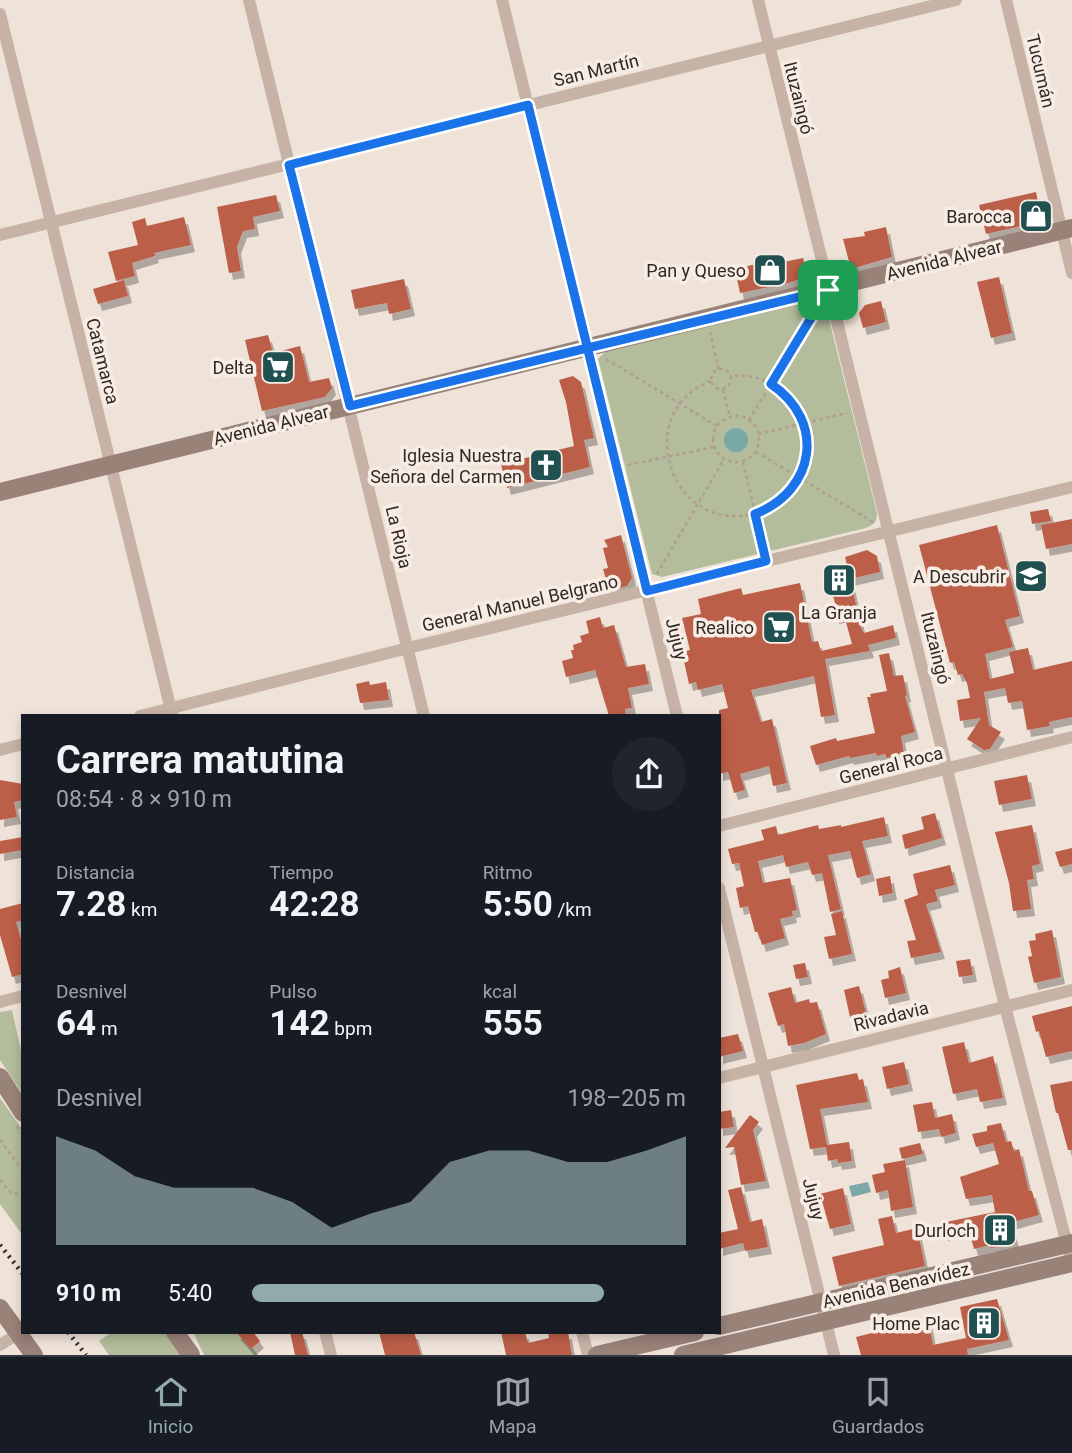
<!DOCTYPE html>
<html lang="es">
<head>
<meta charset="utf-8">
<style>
	body { margin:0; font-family:Roboto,sans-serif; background:#20242c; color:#f1f3f6; height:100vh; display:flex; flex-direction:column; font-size:26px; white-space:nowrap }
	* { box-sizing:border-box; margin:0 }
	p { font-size:23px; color:#9ea1a6 }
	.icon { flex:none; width:38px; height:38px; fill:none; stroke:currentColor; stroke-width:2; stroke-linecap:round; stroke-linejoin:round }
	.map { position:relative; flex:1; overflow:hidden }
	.panel { position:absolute; left:21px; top:714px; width:700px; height:620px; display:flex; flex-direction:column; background:#171b24; border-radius:0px; box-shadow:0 4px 10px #0003 }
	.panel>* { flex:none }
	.pin { position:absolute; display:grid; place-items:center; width:60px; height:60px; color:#fff; margin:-30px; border-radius:14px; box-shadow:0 4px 10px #0006 }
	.round { display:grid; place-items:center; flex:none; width:74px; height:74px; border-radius:37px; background:#20242c }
	.head { display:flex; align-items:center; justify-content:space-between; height:119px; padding:0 35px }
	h1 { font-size:38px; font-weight:700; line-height:52px }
	.metrics { display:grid; grid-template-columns:repeat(3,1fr); gap:10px; height:119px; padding:7px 35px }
	.metrics div { display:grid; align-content:center }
	.metrics b { font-size:35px; font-weight:700 }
	.metrics small { font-size:19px; font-weight:400 }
	.metrics p { font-size:19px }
	.chart { height:196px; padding:14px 35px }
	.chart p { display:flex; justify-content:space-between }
	.chart svg { width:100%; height:126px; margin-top:7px; fill:#93aaab; opacity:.7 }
	ul { padding:0 35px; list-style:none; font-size:23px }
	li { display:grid; grid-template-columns:112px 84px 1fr; align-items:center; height:52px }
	li i { height:18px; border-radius:9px; background:#93aaab }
	.tabs { display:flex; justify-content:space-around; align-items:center; height:98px; border-top:2px solid #363941; background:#171b24; font-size:19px; color:#9ea1a6 }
	.tabs a { display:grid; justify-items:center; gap:4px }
	.tabs .selected { color:#93aaab }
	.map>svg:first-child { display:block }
	.green { fill:#b3bc9b }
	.water { fill:#7ba9a8 }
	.building { fill:#bc5e4a; filter:url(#shadow) }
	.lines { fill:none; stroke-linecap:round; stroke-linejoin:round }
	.path { stroke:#b19d91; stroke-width:2.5; stroke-dasharray:3.5 3.5; stroke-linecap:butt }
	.street { stroke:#c6b3a6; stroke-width:12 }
	.secondary { stroke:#998278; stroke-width:18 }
	.rail { stroke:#322926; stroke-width:4.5; stroke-dasharray:2 5; stroke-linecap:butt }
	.route-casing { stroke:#fff; stroke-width:14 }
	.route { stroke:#1a73e8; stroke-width:9 }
	.labels { text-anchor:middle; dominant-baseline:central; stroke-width:7; stroke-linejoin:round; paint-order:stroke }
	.street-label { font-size:18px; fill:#322926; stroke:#f7ede5 }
	.poi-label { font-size:18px; fill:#322926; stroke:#f7ede5; text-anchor:end }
</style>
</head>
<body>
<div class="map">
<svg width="1072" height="1355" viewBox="0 0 1072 1355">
	<defs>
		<filter id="shadow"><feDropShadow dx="4" dy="7" stdDeviation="0" flood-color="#0004"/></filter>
	</defs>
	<rect width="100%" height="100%" fill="#efe3d9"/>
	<path class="green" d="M 817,300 L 826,307 L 877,513 C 877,522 875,524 866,528 L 662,577 L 652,574 L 598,359 L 606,351 Z
		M 12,1010 L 23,1060 L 23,1095 L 0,1060 L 0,1012 Z
		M 0,1098 L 23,1130 L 23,1232 L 21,1233 L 0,1204 Z
		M 112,1332 L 167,1332 L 183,1355 L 109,1355 L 99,1341 Z
		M 193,1332 L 240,1332 L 258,1355 L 204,1355 Z"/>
	<path class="water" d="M724 440a12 12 0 1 1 24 0a12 12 0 1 1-24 0Z
		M 868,1182 L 871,1192 L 852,1197 L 849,1186 Z"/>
	<path class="building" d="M 1036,192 L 1040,212 L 1034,223 L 986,234 L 979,205 Z
		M 276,195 L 280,211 L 253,217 L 255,229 L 243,231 L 237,247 L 241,271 L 229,273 L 217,207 Z
		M 184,217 L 191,245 L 154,253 L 155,256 L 132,263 L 135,276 L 116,281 L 108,252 L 138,245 L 132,222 L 145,218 L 147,226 Z
		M 886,227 L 892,257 L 851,269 L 843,239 L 865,236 L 864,232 Z
		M 803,258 L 807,271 L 803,277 L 792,282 L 740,293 L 735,269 L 773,260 L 773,264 Z
		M 999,277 L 1012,333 L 991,338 L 977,282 Z
		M 404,279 L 411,309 L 389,314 L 387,303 L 355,309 L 351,290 Z
		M 124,280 L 128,296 L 98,304 L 93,289 Z
		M 881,301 L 886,322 L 863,328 L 859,313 L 865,305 Z
		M 268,335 L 273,353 L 300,346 L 309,382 L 329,378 L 332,388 L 325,397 L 262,411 L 245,340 Z
		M 573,376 L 581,382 L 594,438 L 584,440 L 590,467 L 507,488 L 501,464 L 574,446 L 566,402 L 559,380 Z
		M 1048,509 L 1051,521 L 1032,524 L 1030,512 Z
		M 1072,519 L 1072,544 L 1046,549 L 1041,525 Z
		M 997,525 L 1020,616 L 1005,620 L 1013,647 L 985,654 L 990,679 L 1014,673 L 1009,652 L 1028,648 L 1033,670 L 1072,661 L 1072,717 L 1049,722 L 1050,726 L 1027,730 L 1022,701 L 1008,703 L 1005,688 L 984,692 L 989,725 L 1001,732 L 990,749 L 984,750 L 967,739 L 981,718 L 960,721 L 957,700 L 970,698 L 967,683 L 962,674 L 958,675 L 954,662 L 950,663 L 919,545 Z
		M 621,535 L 632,578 L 627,586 L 609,590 L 603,569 L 608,568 L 603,548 L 608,547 L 604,540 Z
		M 867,550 L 877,556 L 880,572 L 850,579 L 862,630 L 864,633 L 893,625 L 896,638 L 868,645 L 870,651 L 825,659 L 835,715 L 821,717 L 814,676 L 751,690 L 761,722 L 772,719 L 787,783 L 773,786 L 769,766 L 740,774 L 745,790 L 734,793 L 728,772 L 719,774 L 719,710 L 728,708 L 722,684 L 698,690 L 696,682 L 689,684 L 682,652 L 690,650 L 682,618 L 701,614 L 698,599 L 741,588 L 743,595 L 800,583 L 812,642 L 818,641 L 821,651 L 852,644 L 844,615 L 835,617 L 831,604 L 835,603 L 826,571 L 847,565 L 845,557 Z
		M 600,617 L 603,628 L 614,625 L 626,667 L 645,664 L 649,684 L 628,688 L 632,708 L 625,709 L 626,716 L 609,716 L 595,670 L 566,677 L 562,661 L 573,658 L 571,650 L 574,650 L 573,645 L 582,642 L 580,636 L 589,633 L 586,621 Z
		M 889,653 L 894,676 L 903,675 L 907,695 L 905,696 L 915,732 L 901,736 L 904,753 L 887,758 L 885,754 L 877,756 L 876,753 L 850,758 L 849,756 L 816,765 L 810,746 L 836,738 L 837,741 L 875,733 L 867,697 L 871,697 L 870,694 L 887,691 L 879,655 Z
		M 369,681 L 370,685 L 386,682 L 389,700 L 360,703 L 356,684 Z
		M 1027,775 L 1032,799 L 999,805 L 994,781 Z
		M 0,780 L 23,784 L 23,800 L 14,802 L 17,817 L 0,820 Z
		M 935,813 L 942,838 L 905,849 L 902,835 L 924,829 L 921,817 Z
		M 884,817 L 888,836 L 862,841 L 871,874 L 857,878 L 850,851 L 828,855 L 841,909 L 830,912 L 822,873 L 812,875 L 808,862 L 786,867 L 783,855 L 758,861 L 763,883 L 790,878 L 797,910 L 792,911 L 793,916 L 780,919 L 785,938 L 762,945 L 758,932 L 755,932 L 748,906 L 740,908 L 736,888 L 744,886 L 739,863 L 732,864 L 728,849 L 764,840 L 761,830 L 776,826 L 778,835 L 818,825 L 819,829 L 841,825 L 841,827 Z
		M 1032,825 L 1040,864 L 1032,866 L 1034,879 L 1027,880 L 1031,909 L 1013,911 L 1009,883 L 995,832 Z
		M 23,837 L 23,850 L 0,854 L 0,841 Z
		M 1072,848 L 1072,864 L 1060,867 L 1055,852 Z
		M 950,865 L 955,885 L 935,890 L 938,901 L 926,904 L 941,952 L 911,958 L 907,941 L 916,940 L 904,900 L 918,895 L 913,874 Z
		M 890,876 L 893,893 L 879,896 L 876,879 Z
		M 23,903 L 23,920 L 16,922 L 23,947 L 23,974 L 12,977 L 0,935 L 0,909 Z
		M 842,911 L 852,954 L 829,959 L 824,937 L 836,935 L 831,914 Z
		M 1052,930 L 1061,977 L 1034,983 L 1028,957 L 1032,956 L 1029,941 L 1036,940 L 1035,934 Z
		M 970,959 L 973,975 L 959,977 L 956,961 Z
		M 805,963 L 808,977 L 796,979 L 793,965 Z
		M 900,967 L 906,993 L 885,998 L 881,980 L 889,978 L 888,971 Z
		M 859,986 L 866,1013 L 850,1017 L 844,990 Z
		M 791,987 L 795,1003 L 809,999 L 810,1003 L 817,1002 L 826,1034 L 804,1043 L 788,1046 L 784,1024 L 778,1026 L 768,993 Z
		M 1072,1006 L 1072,1051 L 1046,1057 L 1039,1031 L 1036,1032 L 1032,1016 Z
		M 738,1034 L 743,1051 L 719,1057 L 719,1038 Z
		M 964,1042 L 969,1063 L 993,1056 L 1003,1098 L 980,1102 L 977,1089 L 953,1094 L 942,1047 Z
		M 904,1062 L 909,1084 L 887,1089 L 882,1067 Z
		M 857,1073 L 859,1080 L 863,1079 L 868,1102 L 820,1109 L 827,1145 L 849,1142 L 852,1161 L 838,1163 L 837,1159 L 828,1161 L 826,1147 L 810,1149 L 796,1085 Z
		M 1072,1081 L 1072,1150 L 1068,1150 L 1058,1113 L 1056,1113 L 1050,1085 Z
		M 932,1102 L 935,1118 L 952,1114 L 956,1133 L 941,1137 L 939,1129 L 918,1132 L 913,1105 Z
		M 731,1110 L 734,1127 L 719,1129 L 719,1112 Z
		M 750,1115 L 759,1122 L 753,1130 L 766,1181 L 741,1185 L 734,1147 L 725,1148 Z
		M 1001,1123 L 1006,1142 L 1011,1141 L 1014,1151 L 1019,1149 L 1029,1191 L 1032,1191 L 1039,1215 L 1010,1223 L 1016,1244 L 991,1248 L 990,1245 L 974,1249 L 968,1227 L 944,1234 L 941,1223 L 995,1212 L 992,1195 L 966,1199 L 960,1177 L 999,1164 L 993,1143 L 976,1147 L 972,1134 L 987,1131 L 987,1126 Z
		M 920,1143 L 923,1154 L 902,1159 L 899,1148 Z
		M 905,1160 L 913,1207 L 891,1211 L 888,1190 L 876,1193 L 872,1175 L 885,1172 L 883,1164 Z
		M 741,1187 L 750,1222 L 762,1219 L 768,1247 L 745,1251 L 743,1243 L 719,1249 L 719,1233 L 738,1229 L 728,1190 Z
		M 843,1188 L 851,1224 L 830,1229 L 820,1194 Z
		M 892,1216 L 896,1233 L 917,1228 L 925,1266 L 839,1286 L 832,1257 L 884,1245 L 878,1219 Z
		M 997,1299 L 1009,1340 L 967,1349 L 968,1355 L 861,1355 L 856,1337 L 928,1319 L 933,1345 L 966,1338 L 960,1307 Z
		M 236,1332 L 253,1332 L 260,1341 L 251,1349 Z
		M 290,1332 L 302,1332 L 308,1355 L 295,1355 Z
		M 379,1332 L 414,1332 L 421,1355 L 385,1355 Z
		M 501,1332 L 525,1332 L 528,1343 L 549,1338 L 548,1332 L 568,1332 L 572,1355 L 506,1355 Z"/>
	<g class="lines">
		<path class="path" d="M 710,332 L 719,370
			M 606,359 L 717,426
			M711 379a10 10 0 1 1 20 0a10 10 0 1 1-20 0Z
			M 711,381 C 629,412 672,538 756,513 C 838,489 814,368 730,376
			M 723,390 L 730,417
			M713 439a23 23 0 1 1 46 0a23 23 0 1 1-46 0Z
			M 749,420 L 818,306
			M 758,434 L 847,413
			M 756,452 L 873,522
			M 743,462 L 764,550
			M 628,465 L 714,447
			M 657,574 L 724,459
			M 17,1126 L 23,1135
			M 0,1140 L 23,1171
			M 0,1180 L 12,1194 L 23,1193"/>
		<path class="street" d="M 249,0 L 424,716
			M 502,0 L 677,716
			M 758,0 L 1005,1006 L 1069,1252
			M 1006,0 L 1072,273
			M 0,14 L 172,714
			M 0,235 L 956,0
			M 140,716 L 408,648 L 1072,487
			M 0,750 L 23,744
			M 719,826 L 1072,737
			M 719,888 L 834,1355
			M 0,1002 L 23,996
			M 719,1078 L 1072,990
			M 325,1332 L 331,1355
			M 582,1332 L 588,1355
			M 0,1345 L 19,1333"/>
		<path class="secondary" d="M 0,492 L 1072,228
			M 0,1077 L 23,1113
			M 0,1308 L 34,1355
			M 719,1326 L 1072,1243
			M 175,1332 L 191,1355
			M 597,1355 L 695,1332
			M 683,1355 L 1072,1263"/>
		<path class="rail" d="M 0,1245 L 23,1274
			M 68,1332 L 86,1355"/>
	</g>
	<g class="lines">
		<g class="route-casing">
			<path id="route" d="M 828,290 C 669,328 509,367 350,406 L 289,165 L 528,105 C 567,267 607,429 647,591 L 766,561 L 755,514 C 816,490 826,421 771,384 L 828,290"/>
		</g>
		<use href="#route" class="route"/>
	</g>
	<defs>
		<g id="shop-square" transform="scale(1.75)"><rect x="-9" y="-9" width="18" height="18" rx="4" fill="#205050" stroke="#f7ede5"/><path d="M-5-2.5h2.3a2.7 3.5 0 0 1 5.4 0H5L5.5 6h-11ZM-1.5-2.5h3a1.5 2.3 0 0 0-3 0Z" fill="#fff"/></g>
		<g id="supermarket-square" transform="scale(1.75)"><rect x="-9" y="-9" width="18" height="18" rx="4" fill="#205050" stroke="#f7ede5"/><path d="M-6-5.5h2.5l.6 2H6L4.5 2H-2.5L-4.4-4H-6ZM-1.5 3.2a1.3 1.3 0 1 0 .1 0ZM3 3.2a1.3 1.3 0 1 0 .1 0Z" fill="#fff"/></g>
		<g id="church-square" transform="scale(1.75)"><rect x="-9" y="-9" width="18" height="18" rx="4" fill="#205050" stroke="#f7ede5"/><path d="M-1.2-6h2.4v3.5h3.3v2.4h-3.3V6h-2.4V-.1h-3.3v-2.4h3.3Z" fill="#fff"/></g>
		<g id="school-square" transform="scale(1.75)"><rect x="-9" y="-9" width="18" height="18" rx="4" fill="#205050" stroke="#f7ede5"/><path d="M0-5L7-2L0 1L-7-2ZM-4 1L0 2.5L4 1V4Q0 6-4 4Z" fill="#fff"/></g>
		<g id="building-square" transform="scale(1.75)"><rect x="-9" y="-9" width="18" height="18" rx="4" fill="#205050" stroke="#f7ede5"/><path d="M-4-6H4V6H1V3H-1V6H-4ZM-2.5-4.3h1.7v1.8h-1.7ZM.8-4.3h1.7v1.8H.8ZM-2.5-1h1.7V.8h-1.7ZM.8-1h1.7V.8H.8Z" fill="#fff"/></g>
	</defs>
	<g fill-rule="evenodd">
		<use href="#shop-square" x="1036" y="216"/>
		<use href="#shop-square" x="770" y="270"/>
		<use href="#supermarket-square" x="278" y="367"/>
		<use href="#church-square" x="546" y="465"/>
		<use href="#school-square" x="1031" y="576"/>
		<use href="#building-square" x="839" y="580"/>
		<use href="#supermarket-square" x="779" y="627"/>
		<use href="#building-square" x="1000" y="1230"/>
		<use href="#building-square" x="984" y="1323"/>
	</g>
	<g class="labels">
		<g class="street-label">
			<text transform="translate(596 70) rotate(-14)">San Martín</text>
			<text transform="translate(1041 71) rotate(77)">Tucumán</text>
			<text transform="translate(799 98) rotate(76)">Ituzaingó</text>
			<text transform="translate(944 260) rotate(-14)">Avenida Alvear</text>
			<text transform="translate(103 361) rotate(76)">Catamarca</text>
			<text transform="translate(271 425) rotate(-14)">Avenida Alvear</text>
			<text transform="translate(399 537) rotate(77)">La Rioja</text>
			<text transform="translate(520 603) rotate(-13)">General Manuel Belgrano</text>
			<text transform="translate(677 639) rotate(76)">Jujuy</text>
			<text transform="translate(936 648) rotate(76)">Ituzaingó</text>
			<text transform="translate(891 765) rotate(-14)">General Roca</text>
			<text transform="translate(891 1016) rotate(-14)">Rivadavia</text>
			<text transform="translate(814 1199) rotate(76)">Jujuy</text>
			<text transform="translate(896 1285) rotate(-13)">Avenida Benavídez</text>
		</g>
		<g class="poi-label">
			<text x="1012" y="216">Barocca</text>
			<text x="746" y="270">Pan y Queso</text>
			<text x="254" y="367">Delta</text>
			<text x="522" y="455">Iglesia Nuestra<tspan x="522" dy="21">Señora del Carmen</tspan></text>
			<text x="1006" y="576">A Descubrir</text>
			<text x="839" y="612" text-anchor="middle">La Granja</text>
			<text x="754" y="627">Realico</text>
			<text x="976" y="1230">Durloch</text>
			<text x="960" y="1323">Home Plac</text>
		</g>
	</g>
</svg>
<div class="pin" style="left:828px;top:290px;background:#1e9e55"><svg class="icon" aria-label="arrive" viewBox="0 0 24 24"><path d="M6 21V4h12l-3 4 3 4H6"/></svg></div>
<section class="panel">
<div class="head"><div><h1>Carrera matutina</h1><p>08:54 · 8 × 910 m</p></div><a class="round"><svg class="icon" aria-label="share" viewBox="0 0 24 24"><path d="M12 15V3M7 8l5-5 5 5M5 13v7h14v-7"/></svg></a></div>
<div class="metrics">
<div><p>Distancia</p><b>7.28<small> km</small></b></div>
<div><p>Tiempo</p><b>42:28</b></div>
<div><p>Ritmo</p><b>5:50<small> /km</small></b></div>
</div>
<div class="metrics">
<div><p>Desnivel</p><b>64<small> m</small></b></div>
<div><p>Pulso</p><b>142<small> bpm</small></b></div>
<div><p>kcal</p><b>555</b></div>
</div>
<div class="chart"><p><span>Desnivel</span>198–205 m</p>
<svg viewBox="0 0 160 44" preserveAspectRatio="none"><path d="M0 44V6L10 11L20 20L30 24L40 24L50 24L60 29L70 38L80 33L90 29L100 15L110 11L120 11L130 15L140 15L150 11L160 6V44z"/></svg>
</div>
<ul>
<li><b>910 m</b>5:40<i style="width:81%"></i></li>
</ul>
</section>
</div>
<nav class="tabs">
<a class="selected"><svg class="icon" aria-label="home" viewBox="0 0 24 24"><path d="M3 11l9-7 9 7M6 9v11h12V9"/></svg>Inicio</a>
<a><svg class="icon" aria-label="map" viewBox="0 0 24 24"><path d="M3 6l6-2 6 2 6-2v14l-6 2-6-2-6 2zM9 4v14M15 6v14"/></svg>Mapa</a>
<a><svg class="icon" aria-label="saved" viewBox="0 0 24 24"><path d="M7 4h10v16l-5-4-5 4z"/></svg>Guardados</a>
</nav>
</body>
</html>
